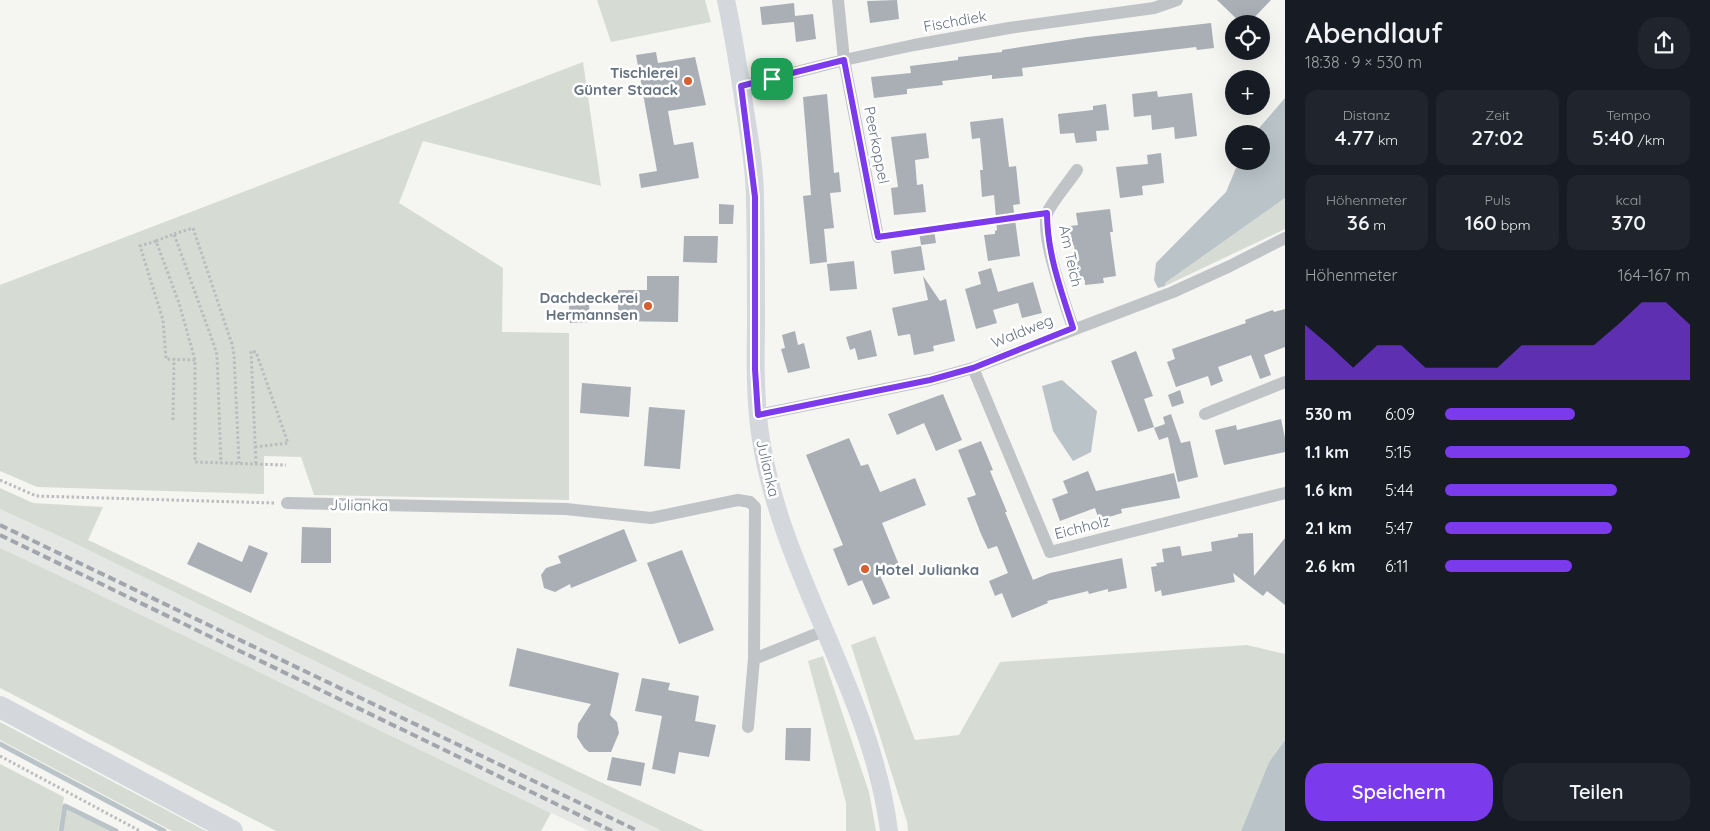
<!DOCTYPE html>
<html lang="de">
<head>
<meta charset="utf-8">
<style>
	body { margin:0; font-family:Quicksand,sans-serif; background:#20242c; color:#f1f3f6; height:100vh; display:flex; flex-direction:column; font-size:19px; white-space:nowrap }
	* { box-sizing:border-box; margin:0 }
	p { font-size:16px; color:#9ea1a6 }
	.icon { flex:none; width:28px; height:28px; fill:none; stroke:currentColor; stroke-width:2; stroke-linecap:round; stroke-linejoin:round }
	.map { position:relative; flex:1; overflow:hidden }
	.sheet { display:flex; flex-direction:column; background:#171b24; width:425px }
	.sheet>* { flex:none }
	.buttons { position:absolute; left:1225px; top:15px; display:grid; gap:10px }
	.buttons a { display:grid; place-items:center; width:45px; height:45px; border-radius:50%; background:#171b24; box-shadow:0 5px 20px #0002; font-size:25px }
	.pin { position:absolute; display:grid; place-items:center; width:42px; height:42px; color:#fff; margin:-21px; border-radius:10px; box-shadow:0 2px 8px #0006 }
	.round { display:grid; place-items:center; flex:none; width:52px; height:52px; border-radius:20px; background:#20242c }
	.overview { display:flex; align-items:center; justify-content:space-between; height:85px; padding:0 20px }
	h1 { font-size:28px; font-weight:600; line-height:38px }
	.metrics { display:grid; grid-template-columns:repeat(3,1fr); gap:8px; height:85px; padding:5px 20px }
	.metrics div { display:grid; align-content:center; border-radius:12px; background:#20242c; text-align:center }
	.metrics b { font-size:21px; font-weight:600 }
	.metrics small { font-size:14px; font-weight:400 }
	.metrics p { font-size:14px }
	.chart { height:140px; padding:10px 20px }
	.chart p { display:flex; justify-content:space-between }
	.chart svg { width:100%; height:90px; margin-top:5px; fill:#7c3aed; opacity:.7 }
	.button { display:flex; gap:10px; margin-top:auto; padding:10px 20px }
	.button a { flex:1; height:58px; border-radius:20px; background:#7c3aed; color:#fff; font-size:20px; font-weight:600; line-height:58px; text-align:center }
	.button a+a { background:#20242c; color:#f1f3f6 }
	ul { padding:0 20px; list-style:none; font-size:16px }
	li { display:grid; grid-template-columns:80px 60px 1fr; align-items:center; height:38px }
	li i { height:12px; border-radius:6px; background:#7c3aed }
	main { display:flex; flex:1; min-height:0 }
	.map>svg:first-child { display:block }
	.built { fill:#e5e7e5 }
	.green { fill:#d6dcd3 }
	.water { fill:#bac4c8 }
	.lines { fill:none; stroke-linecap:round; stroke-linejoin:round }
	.stream { stroke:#bac4c8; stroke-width:5 }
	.building { fill:#a9afb5 }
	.path { stroke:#babcbe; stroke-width:3; stroke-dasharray:2.5 2.5; stroke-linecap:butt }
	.street { stroke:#c0c4c7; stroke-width:12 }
	.secondary { stroke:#d4d8dc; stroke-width:18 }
	.highway { stroke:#d4d8dc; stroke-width:22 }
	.rail { stroke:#a2a6ac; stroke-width:4; stroke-dasharray:8 4; stroke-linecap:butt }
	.route-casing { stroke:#fff; stroke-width:10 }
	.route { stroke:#7c3aed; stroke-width:6 }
	.poi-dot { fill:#d85f2f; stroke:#fff; stroke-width:2 }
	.labels { text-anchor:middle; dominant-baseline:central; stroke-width:5; stroke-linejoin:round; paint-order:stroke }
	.street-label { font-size:15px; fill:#667381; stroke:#fff }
	.poi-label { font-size:15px; font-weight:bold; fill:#667381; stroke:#fff; text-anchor:end }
</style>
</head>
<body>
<main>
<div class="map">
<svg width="1285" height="831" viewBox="0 0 1285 831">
	<rect width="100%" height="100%" fill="#f5f5f2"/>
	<path class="built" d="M 0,509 L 76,544 L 662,831 L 589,831 L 0,548 Z"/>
	<path class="green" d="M 597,0 L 705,0 L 711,22 L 611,42 Z
		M 583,62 L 601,186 L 423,141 L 399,203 L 503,268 L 502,332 L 569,333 L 569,500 L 314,495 L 301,457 L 264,456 L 264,494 L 37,487 L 0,471 L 0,285 Z
		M 1285,198 L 1285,229 L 1165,286 L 1165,283 Z
		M 0,488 L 33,503 L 103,507 L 88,540 L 704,831 L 662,831 L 76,544 L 0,509 Z
		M 0,548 L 60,576 L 551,813 L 541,831 L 276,831 L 0,688 Z
		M 875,636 L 915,740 L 959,735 L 1000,662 L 1247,645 L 1285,654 L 1285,740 L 1269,762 L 1241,831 L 908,831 L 907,822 L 851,645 Z
		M 823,656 L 869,792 L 876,831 L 846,831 L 846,803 L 808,661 Z
		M 0,722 L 206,831 L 172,831 L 0,740 Z
		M 0,764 L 64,797 L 58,831 L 0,831 Z
		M 67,810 L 112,831 L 63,831 Z"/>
	<path class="water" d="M 1285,98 L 1285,198 L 1165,283 L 1165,286 L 1158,288 L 1154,280 L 1156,263 L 1226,192 L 1239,161 L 1261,161 L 1261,134 L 1254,134 Z
		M 1062,380 L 1097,411 L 1091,452 L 1073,461 L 1053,431 L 1042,386 Z
		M 1285,740 L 1285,831 L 1241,831 L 1269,762 Z"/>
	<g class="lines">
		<path class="stream" d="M 0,744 L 164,831
			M 61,831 L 65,806 L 116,831"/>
	</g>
	<path class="building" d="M 897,0 L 899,19 L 870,23 L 867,1 Z
		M 1217,0 L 1271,0 L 1248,24 L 1242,24 Z
		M 794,3 L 795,16 L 813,14 L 816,39 L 796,42 L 794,22 L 762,25 L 760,7 Z
		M 1211,23 L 1214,48 L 1197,50 L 1196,47 L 1022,68 L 1023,76 L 992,79 L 992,75 L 942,81 L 943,85 L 907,89 L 907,94 L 874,98 L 871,77 L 911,73 L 910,66 L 958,60 L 958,57 L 1002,52 L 1002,50 L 1087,37 Z
		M 656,52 L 658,63 L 695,57 L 706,105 L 668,111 L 674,145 L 693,142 L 699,178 L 641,188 L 639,174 L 657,171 L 636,55 Z
		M 1157,91 L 1158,97 L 1192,93 L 1197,136 L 1175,139 L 1174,127 L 1152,130 L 1151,115 L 1134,117 L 1132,94 Z
		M 827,94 L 834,173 L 839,172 L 841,192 L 830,193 L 834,228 L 824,229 L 827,262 L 810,264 L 803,196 L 811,195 L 803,97 Z
		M 1106,104 L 1109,130 L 1096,131 L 1097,141 L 1076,143 L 1074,133 L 1060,134 L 1058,114 L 1093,110 L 1093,106 Z
		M 1003,118 L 1009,167 L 1016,166 L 1020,204 L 1013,205 L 1020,256 L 988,261 L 984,235 L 995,234 L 995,231 L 997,230 L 994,195 L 982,197 L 980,170 L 983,170 L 980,138 L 972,139 L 970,122 Z
		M 926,133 L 929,158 L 915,160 L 917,185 L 923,184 L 926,212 L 894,215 L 891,188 L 898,187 L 891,137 Z
		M 1161,153 L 1164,183 L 1142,186 L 1143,195 L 1120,198 L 1116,167 L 1148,164 L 1147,155 Z
		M 719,204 L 734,205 L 733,224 L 719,224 Z
		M 1110,209 L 1113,232 L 1110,232 L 1116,276 L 1103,278 L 1104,283 L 1085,285 L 1085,280 L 1078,281 L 1074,245 L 1064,246 L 1062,227 L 1078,225 L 1076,213 Z
		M 934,230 L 936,243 L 921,245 L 919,232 Z
		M 684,236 L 718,236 L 717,263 L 683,262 Z
		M 921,246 L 925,270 L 894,274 L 891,251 Z
		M 854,261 L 857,289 L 830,291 L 827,264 Z
		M 991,268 L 998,292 L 1033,282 L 1042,313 L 1022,318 L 1018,303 L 993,310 L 997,323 L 976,329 L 965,289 L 981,284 L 978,272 Z
		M 647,276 L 679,276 L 678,322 L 618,321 L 618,290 L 647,290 Z
		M 923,276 L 940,301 L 946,299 L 955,341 L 933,346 L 934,351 L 914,355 L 910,334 L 898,336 L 892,308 L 928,300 Z
		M 589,304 L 590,322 L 570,323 L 569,306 Z
		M 1285,309 L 1285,347 L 1264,355 L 1271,375 L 1260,379 L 1251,355 L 1218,367 L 1223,381 L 1211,386 L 1208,376 L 1176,387 L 1167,362 L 1175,359 L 1172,349 L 1246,323 L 1245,320 L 1273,310 L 1274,312 Z
		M 871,330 L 877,356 L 858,360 L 855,348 L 850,350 L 846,337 Z
		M 795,331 L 798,345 L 804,343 L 810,368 L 788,373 L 781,349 L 785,348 L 782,335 Z
		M 1136,351 L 1153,396 L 1144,399 L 1154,427 L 1138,432 L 1111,361 Z
		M 582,383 L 631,387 L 629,417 L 580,413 Z
		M 1180,390 L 1184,403 L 1172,407 L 1168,395 Z
		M 943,394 L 962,440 L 936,451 L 924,423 L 897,435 L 888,414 Z
		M 649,407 L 685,410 L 680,469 L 644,466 Z
		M 1171,414 L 1181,443 L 1190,441 L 1198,477 L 1178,482 L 1168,437 L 1159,440 L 1154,428 L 1165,424 L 1163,417 Z
		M 1281,419 L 1285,438 L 1285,452 L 1224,465 L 1215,430 L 1236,425 L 1237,430 Z
		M 849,438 L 861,466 L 868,464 L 880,492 L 915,478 L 926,505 L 882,523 L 899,565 L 879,573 L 890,598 L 873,605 L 862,580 L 848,586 L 833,549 L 843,545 L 806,455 Z
		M 981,441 L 993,470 L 990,471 L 1007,512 L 1005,512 L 1033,580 L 1050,573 L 1122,558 L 1127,588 L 1108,592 L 1108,589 L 1089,594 L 1088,591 L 1047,601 L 1048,603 L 1012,618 L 1002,593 L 995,596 L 989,581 L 1008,573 L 997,546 L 988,549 L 981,534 L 967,498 L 976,495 L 958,450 Z
		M 1088,471 L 1096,491 L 1174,473 L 1180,498 L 1121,509 L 1122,513 L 1099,520 L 1095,508 L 1060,521 L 1052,499 L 1068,493 L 1063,481 Z
		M 302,527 L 331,528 L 331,563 L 301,563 Z
		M 624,529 L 637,561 L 571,588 L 570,584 L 555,592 L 544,588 L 541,575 L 546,568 L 561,563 L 558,556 Z
		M 1253,533 L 1254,576 L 1285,538 L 1285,605 L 1267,591 L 1263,596 L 1233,573 L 1235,582 L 1162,596 L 1161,590 L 1155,592 L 1151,567 L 1157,566 L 1156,563 L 1164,562 L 1162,549 L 1180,546 L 1182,556 L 1212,551 L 1211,542 L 1238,537 L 1238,534 Z
		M 198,542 L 242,562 L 249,545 L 268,553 L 251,593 L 187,564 Z
		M 682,550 L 714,630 L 679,644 L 647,563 Z
		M 517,648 L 619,673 L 610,715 L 617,722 L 619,733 L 611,752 L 589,752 L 584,748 L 577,737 L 578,724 L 591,704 L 509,686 Z
		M 642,678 L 670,683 L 668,690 L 699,696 L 695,721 L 716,725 L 709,757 L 679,752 L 675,774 L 652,769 L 662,716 L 635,711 Z
		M 786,728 L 811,728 L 810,761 L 785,760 Z
		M 612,757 L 645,763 L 641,786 L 607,780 Z"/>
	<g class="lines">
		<path class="path" d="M 174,234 L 193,228 L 232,344 L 234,354 L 239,463
			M 889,235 L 1034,215
			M 156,241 L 174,234 L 214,345 L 217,355 L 221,463
			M 195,360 L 166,359 L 163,320 L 140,246 L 156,241 L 179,303 L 195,360 L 195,462 L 286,465
			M 173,420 L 174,359
			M 255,447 L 288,443 L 256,352 L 251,351 L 256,464
			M 0,480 L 36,496 L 274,503
			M 0,756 L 140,831"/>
		<path class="street" d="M 838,0 L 844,60 L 878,237
			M 741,86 L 844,60 L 914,45 L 1009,28 L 1154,8 L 1177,0
			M 1073,328 C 1066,306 1038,231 1048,211 C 1056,197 1068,183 1077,170
			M 973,368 L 1050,552 L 1285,493
			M 1205,414 L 1285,382
			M 758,415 L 930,380 L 973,368 L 1173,292 L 1230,266 L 1285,238
			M 287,503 L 566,509 L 651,518 L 738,500 L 750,502 L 755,507 L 754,659 L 826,630
			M 748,727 L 754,659"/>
		<path class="secondary" d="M 726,0 C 733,32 738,65 743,97 C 748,131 755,166 755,200 C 756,243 756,286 756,329 C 755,366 755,403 761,440 C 782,575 872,694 889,831"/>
		<path class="highway" d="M 0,707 L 232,831"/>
		<path class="rail" d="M 0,525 L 638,831
			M 0,535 L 612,831"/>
	</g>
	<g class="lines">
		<g class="route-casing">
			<path id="route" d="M 844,60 L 878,237 L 1047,213 C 1047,253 1061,290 1073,328 L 973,368 L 930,380 L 758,415 L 755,369 L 755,197 L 741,86 Z"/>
		</g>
		<use href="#route" class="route"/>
	</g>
	<g class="poi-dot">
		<circle cx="688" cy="81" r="5"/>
		<circle cx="648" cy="306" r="5"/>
		<circle cx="865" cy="569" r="5"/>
	</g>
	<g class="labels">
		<g class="street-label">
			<text transform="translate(955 21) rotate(-10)">Fischdiek</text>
			<text transform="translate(877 145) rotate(79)">Peerkoppel</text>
			<text transform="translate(1071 256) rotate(78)">Am Teich</text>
			<text transform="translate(1022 331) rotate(-22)">Waldweg</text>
			<text transform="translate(768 468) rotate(77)">Julianka</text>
			<text transform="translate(359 505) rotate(1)">Julianka</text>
			<text transform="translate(1082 527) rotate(-14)">Eichholz</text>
		</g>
		<g class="poi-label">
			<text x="678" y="72">Tischlerei<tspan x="678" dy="17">Günter Staack</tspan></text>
			<text x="638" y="297">Dachdeckerei<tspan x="638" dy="17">Hermannsen</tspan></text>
			<text x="875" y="569" text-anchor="start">Hotel Julianka</text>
		</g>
	</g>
</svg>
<div class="buttons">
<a><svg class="icon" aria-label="locate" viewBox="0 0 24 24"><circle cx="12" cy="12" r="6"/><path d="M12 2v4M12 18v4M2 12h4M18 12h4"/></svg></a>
<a>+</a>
<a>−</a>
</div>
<div class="pin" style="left:772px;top:79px;background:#1e9e55"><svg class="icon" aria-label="arrive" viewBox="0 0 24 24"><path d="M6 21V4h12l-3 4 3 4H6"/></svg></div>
</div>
<section class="sheet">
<div class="overview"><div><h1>Abendlauf</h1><p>18:38 · 9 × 530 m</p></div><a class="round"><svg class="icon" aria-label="share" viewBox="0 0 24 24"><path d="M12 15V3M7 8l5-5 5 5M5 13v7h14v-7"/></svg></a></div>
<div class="metrics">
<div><p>Distanz</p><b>4.77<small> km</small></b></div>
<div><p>Zeit</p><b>27:02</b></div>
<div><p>Tempo</p><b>5:40<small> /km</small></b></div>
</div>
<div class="metrics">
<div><p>Höhenmeter</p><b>36<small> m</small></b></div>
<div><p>Puls</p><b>160<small> bpm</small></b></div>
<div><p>kcal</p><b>370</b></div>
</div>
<div class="chart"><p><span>Höhenmeter</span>164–167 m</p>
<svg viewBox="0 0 160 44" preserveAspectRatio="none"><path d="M0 44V17L10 27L20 38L30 27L40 27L50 38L60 38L70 38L80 38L90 27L100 27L110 27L120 27L130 17L140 6L150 6L160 17V44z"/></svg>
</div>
<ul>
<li><b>530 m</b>6:09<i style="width:53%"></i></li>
<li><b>1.1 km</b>5:15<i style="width:100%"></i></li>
<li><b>1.6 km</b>5:44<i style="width:70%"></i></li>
<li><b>2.1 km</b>5:47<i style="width:68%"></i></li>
<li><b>2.6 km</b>6:11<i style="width:52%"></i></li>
</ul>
<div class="button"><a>Speichern</a><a>Teilen</a></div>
</section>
</main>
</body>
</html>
